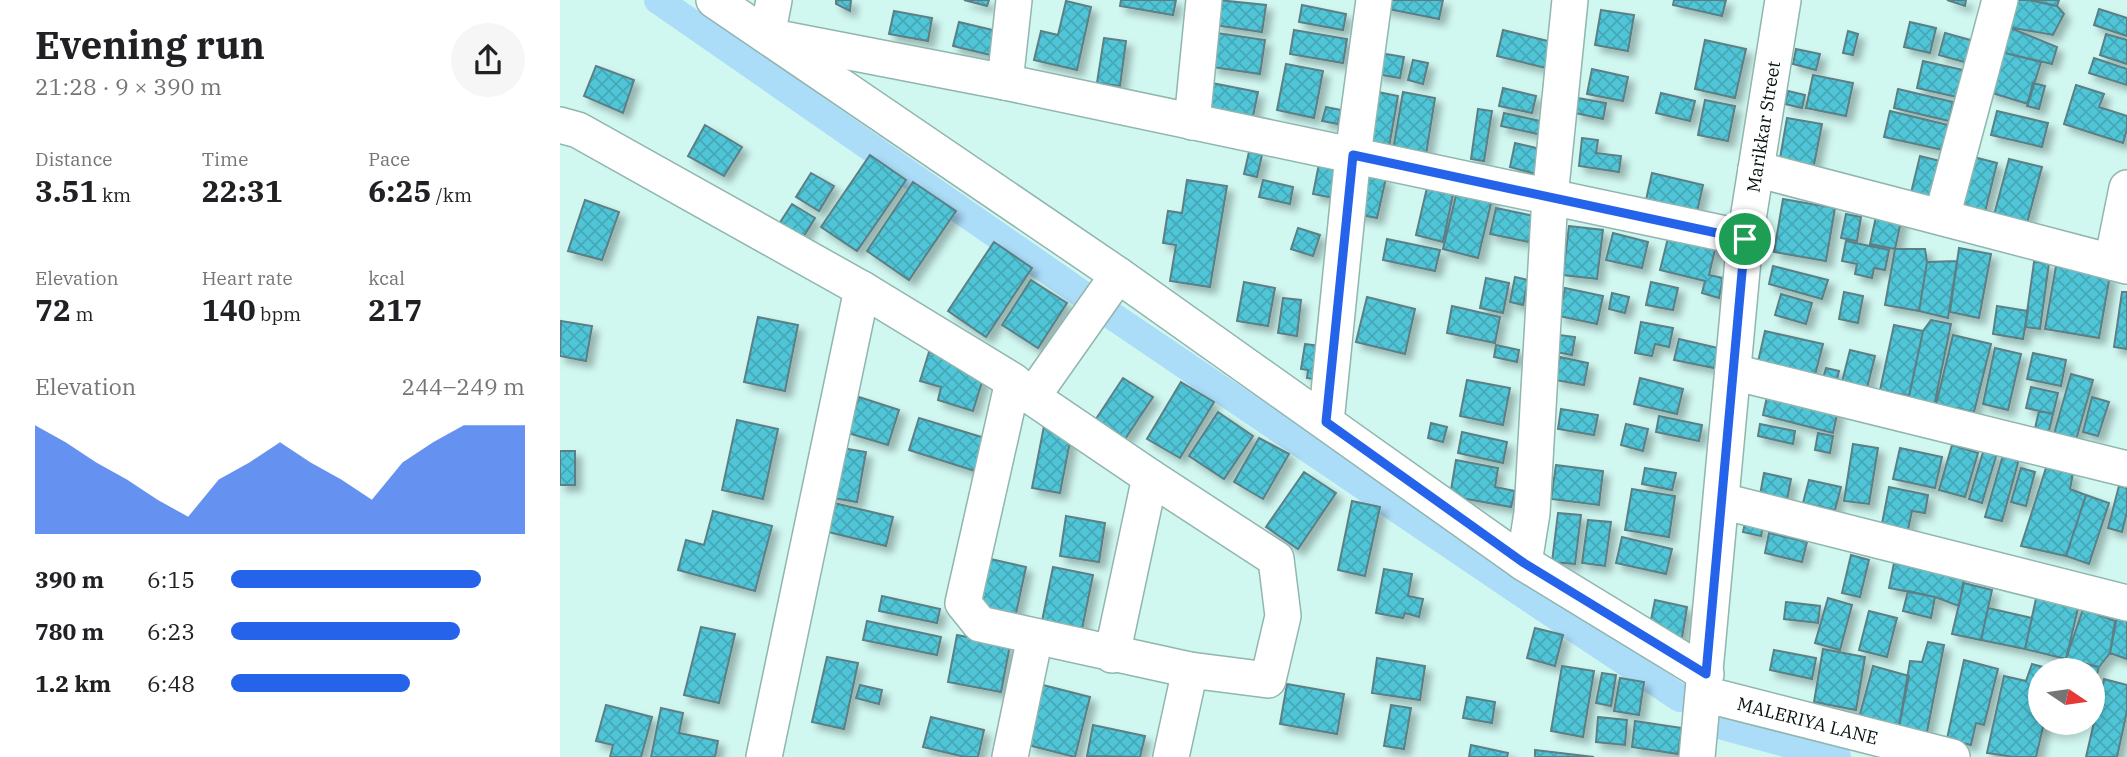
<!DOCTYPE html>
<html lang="en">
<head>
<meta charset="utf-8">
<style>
	body { margin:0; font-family:"IBM Plex Serif",serif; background:#f6f6f6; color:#202124; height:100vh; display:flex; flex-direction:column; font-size:26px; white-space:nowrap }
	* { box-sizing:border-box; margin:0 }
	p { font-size:23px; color:#757577 }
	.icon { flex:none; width:38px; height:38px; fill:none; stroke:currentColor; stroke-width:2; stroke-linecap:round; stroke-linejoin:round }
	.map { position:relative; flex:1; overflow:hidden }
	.details { display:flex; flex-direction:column; background:#fff; width:560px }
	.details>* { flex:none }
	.needle { width:46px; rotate:103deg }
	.tools { position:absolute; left:1468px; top:658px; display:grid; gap:14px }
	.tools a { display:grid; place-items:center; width:77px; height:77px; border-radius:50%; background:#fff; box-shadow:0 4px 10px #0003; font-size:35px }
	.pin { position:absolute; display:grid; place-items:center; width:60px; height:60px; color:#fff; margin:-30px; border:4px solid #fff; border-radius:50%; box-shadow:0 2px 7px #0007 }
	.round { display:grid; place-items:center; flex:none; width:74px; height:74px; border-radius:37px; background:#f6f6f6 }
	.overview { display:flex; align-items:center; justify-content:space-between; height:119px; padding:0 35px }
	h1 { font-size:38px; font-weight:700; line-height:52px }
	.stats { display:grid; grid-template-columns:repeat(3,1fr); gap:10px; height:119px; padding:7px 35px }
	.stats div { display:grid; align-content:center }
	.stats b { font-size:30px; font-weight:700 }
	.stats small { font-size:19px; font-weight:400 }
	.stats p { font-size:19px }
	.chart { height:196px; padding:14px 35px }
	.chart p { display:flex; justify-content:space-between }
	.chart svg { width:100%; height:126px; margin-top:7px; fill:#2563eb; opacity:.7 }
	ul { padding:0 35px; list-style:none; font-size:23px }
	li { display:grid; grid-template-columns:112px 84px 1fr; align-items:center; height:52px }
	li i { height:18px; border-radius:9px; background:#2563eb }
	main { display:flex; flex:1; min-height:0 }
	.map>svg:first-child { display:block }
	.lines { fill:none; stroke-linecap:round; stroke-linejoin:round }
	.canal { stroke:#abdcf8; stroke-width:28 }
	.building { fill:url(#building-cross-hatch); stroke:#5c7f85; stroke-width:2; filter:url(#shadow) }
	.minor-casing { stroke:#91b5af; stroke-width:38 }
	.minor { stroke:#fff; stroke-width:35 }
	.route-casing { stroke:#fff; stroke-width:14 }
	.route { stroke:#2563eb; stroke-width:9 }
	.labels { text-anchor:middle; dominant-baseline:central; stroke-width:5; stroke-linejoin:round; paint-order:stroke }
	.street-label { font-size:18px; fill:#04110f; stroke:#fff }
</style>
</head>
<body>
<main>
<section class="details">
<div class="overview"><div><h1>Evening run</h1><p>21:28 · 9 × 390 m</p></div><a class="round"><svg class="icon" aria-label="share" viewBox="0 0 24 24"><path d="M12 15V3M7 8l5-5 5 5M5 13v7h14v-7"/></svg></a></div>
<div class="stats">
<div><p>Distance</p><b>3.51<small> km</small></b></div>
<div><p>Time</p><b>22:31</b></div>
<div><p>Pace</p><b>6:25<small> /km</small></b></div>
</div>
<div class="stats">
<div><p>Elevation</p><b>72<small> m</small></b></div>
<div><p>Heart rate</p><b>140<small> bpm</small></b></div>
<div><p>kcal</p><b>217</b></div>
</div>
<div class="chart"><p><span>Elevation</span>244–249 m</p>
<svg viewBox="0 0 160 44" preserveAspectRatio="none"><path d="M0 44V6L10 12L20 19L30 25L40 32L50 38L60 25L70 19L80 12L90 19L100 25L110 32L120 19L130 12L140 6L150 6L160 6V44z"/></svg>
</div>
<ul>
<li><b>390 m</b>6:15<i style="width:85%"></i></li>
<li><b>780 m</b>6:23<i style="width:78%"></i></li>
<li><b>1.2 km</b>6:48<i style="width:61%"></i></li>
</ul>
</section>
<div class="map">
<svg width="1567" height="757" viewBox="0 0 1567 757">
	<defs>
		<pattern id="building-cross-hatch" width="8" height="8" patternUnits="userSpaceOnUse" patternTransform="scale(1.75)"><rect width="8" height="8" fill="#50c5d7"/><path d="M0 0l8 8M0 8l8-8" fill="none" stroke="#44a8b7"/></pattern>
		<filter id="shadow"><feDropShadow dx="6" dy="6" stdDeviation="3.5" flood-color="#0004"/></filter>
	</defs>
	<rect width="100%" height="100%" fill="#d0f7f0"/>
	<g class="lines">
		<path class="canal" d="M 98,0 L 519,292
			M 554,317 L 957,590 L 1120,698
			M 1163,726 L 1277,757"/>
	</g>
	<path class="building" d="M 276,0 L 291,0 L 290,11 L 276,4 Z
		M 404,0 L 429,0 L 427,6 Z
		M 561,0 L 616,0 L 613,15 L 560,6 Z
		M 658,0 L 706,5 L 702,32 L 654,25 Z
		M 824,0 L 883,0 L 879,19 L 823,8 Z
		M 1114,0 L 1166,0 L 1162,16 L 1113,5 Z
		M 1387,0 L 1406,0 L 1405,6 Z
		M 1454,0 L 1469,0 L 1497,6 L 1504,14 L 1493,35 L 1448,27 Z
		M 1469,0 L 1499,0 L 1497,6 Z
		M 506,1 L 531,7 L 517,70 L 474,60 L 481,31 L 498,35 Z
		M 742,5 L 786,14 L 783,30 L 739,22 Z
		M 1539,9 L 1567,18 L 1567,36 L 1534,25 Z
		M 1041,10 L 1074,15 L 1068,51 L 1035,45 Z
		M 334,11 L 372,18 L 368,41 L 329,34 Z
		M 399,22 L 445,33 L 439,57 L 393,46 Z
		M 1350,22 L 1376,28 L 1370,53 L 1344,47 Z
		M 1448,27 L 1497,47 L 1492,64 L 1441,52 Z
		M 734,30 L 787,39 L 783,63 L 730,54 Z
		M 943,30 L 992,42 L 986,68 L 937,56 Z
		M 1288,31 L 1298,34 L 1293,55 L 1283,53 Z
		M 657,33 L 705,40 L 700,74 L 652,67 Z
		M 1385,33 L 1414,41 L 1408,63 L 1379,55 Z
		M 1546,34 L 1567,40 L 1567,64 L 1540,55 Z
		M 544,38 L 566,41 L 560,86 L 537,83 Z
		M 1145,40 L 1186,49 L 1175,98 L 1135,89 Z
		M 1236,49 L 1260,54 L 1256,70 L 1233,64 Z
		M 1441,52 L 1481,62 L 1468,104 L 1429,92 Z
		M 820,53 L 844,57 L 840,78 L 816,74 Z
		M 1534,58 L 1567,69 L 1567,85 L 1529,73 Z
		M 853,60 L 868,63 L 863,84 L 848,80 Z
		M 1363,61 L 1403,70 L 1397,97 L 1357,88 Z
		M 726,64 L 763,71 L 754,118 L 717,110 Z
		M 36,66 L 74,80 L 63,113 L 24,96 Z
		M 1032,69 L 1068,77 L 1063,101 L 1027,94 Z
		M 1253,75 L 1293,83 L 1286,116 L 1246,108 Z
		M 652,83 L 698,92 L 693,116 L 647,107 Z
		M 1473,83 L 1485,86 L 1479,109 L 1467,106 Z
		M 1516,85 L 1544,94 L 1539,107 L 1567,116 L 1567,129 L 1563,143 L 1504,124 Z
		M 943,88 L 976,96 L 972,113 L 939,106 Z
		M 1338,89 L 1393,102 L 1389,121 L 1334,108 Z
		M 813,91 L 838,96 L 829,147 L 804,142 Z
		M 1228,91 L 1245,95 L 1242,108 L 1225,104 Z
		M 843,92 L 875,98 L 865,161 L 832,156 Z
		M 1101,93 L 1135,101 L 1130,121 L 1096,113 Z
		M 1018,98 L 1046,103 L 1043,119 L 1015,113 Z
		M 1145,100 L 1175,106 L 1168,141 L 1138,135 Z
		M 766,107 L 781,110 L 778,124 L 762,121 Z
		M 918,109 L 932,111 L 924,161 L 911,159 Z
		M 1330,111 L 1388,125 L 1383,150 L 1324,137 Z
		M 1437,111 L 1488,123 L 1482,147 L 1431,135 Z
		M 944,113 L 985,122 L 982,135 L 941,126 Z
		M 1227,118 L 1262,124 L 1252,175 L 1218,170 Z
		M 145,125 L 182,147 L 164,176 L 128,156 Z
		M 1022,138 L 1038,140 L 1036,153 L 1061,156 L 1059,172 L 1019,166 Z
		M 955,143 L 985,150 L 979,175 L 950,167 Z
		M 689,152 L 702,155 L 697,177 L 684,174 Z
		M 310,155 L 346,180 L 297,251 L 261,227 Z
		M 1406,155 L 1437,163 L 1424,216 L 1392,209 Z
		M 1360,156 L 1388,163 L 1378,204 L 1350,197 Z
		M 1449,159 L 1482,167 L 1467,223 L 1434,215 Z
		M 759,164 L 780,168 L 774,198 L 753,194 Z
		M 800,172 L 826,178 L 817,218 L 792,213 Z
		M 251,173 L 274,186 L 259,211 L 236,197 Z
		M 1092,173 L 1143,185 L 1137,212 L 1086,200 Z
		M 869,179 L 895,185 L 883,242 L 856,235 Z
		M 627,180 L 667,186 L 650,287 L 610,281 L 616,245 L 603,243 L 608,211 L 622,213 Z
		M 703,180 L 733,187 L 730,204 L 699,197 Z
		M 353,182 L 396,211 L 349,280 L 307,251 Z
		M 898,187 L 933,195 L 918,258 L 883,249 Z
		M 1223,199 L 1275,208 L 1266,261 L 1214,252 Z
		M 25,200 L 59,212 L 42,260 L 8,251 Z
		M 232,204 L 255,218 L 242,239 L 219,224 Z
		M 936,208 L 974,216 L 969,242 L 930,234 Z
		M 1317,212 L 1342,217 L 1335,249 L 1310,244 Z
		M 1286,214 L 1301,217 L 1297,241 L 1281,238 Z
		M 1009,226 L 1043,230 L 1037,279 L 1003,275 Z
		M 738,228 L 760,235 L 753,256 L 731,249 Z
		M 1110,230 L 1157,241 L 1149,275 L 1163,278 L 1159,298 L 1142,293 L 1145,281 L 1100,270 Z
		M 1053,233 L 1088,242 L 1082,268 L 1046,260 Z
		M 827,239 L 880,250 L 875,271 L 823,260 Z
		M 1286,241 L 1329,250 L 1325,270 L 1314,268 L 1312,278 L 1295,274 L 1297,264 L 1282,261 Z
		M 434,242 L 472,268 L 426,337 L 388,311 Z
		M 1399,248 L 1431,254 L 1419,318 L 1390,312 Z
		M 1335,249 L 1365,249 L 1367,262 L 1359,311 L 1325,305 Z
		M 1397,261 L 1388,318 L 1359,311 L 1367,262 Z
		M 1474,262 L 1489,263 L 1480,329 L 1465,327 Z
		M 1213,266 L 1268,280 L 1262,299 L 1209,284 Z
		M 1496,266 L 1550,275 L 1539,338 L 1485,329 Z
		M 955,277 L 968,280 L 963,305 L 950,302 Z
		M 926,278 L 949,283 L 943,313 L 920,308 Z
		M 471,280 L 507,303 L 478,348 L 442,325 Z
		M 684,282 L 715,288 L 708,326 L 677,321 Z
		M 1091,282 L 1118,288 L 1113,310 L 1086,305 Z
		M 1005,288 L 1043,296 L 1037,324 L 999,316 Z
		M 1284,292 L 1303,296 L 1298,323 L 1279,319 Z
		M 1562,292 L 1567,292 L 1567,349 L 1554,347 Z
		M 1052,293 L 1069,297 L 1065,313 L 1049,309 Z
		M 1221,294 L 1252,303 L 1246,324 L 1215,315 Z
		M 807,297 L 855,309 L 845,354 L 796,342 Z
		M 723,298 L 741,300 L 737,336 L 718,333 Z
		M 892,306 L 940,317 L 935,343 L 887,333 Z
		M 1437,306 L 1468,311 L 1463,339 L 1433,334 Z
		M 198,317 L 238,325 L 225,391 L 184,382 Z
		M 1371,320 L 1391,324 L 1373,411 L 1347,406 L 1363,331 Z
		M 1,321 L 32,326 L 26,361 L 0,356 Z
		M 1081,322 L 1113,328 L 1109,347 L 1095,344 L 1092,356 L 1075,353 Z
		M 1334,325 L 1363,331 L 1349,396 L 1320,390 Z
		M 1205,331 L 1263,344 L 1255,375 L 1198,362 Z
		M 999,335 L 1015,337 L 1012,355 L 996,352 Z
		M 1393,335 L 1431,344 L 1414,412 L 1396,408 L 1389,418 L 1373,417 Z
		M 1119,339 L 1158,348 L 1154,368 L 1114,360 Z
		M 745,344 L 769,347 L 764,381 L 747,378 L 748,370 L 741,369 Z
		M 936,345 L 959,350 L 957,362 L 934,357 Z
		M 1435,348 L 1461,354 L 1448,410 L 1423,404 Z
		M 1290,350 L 1315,356 L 1306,392 L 1281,386 Z
		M 369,352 L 426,369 L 413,411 L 378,400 L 381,387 L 360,381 Z
		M 1473,353 L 1506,360 L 1501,386 L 1467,379 Z
		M 1000,357 L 1028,363 L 1024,385 L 995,380 Z
		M 1266,368 L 1279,371 L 1274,392 L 1260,388 Z
		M 1511,374 L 1533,380 L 1516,440 L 1494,434 Z
		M 563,378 L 593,397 L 565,439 L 536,419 Z
		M 1080,378 L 1123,389 L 1117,414 L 1074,404 Z
		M 907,380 L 950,388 L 943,425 L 900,416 Z
		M 621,382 L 654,402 L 620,458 L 587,439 Z
		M 1471,387 L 1498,393 L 1493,414 L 1466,408 Z
		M 1208,392 L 1278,410 L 1273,433 L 1203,415 Z
		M 299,397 L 339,410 L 328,445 L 288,433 Z
		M 1532,397 L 1549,402 L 1538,436 L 1523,432 Z
		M 1001,409 L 1038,415 L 1034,435 L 998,429 Z
		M 1479,411 L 1493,414 L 1487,439 L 1473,437 Z
		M 658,412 L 693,436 L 664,479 L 629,456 Z
		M 1099,416 L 1142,425 L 1139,441 L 1096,432 Z
		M 359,418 L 428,439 L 418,472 L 349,450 Z
		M 177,420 L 218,429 L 203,499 L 162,490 Z
		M 871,423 L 887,427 L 883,442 L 868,438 Z
		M 1066,424 L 1088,429 L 1083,451 L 1061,445 Z
		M 1200,424 L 1235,431 L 1233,444 L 1198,436 Z
		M 484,426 L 512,431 L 500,493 L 472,488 Z
		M 902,432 L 947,442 L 943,463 L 898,453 Z
		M 1258,433 L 1273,436 L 1270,453 L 1255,450 Z
		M 699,438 L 729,454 L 703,499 L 674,482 Z
		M 1293,444 L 1318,448 L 1309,504 L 1284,501 Z
		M 1392,445 L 1418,453 L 1405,497 L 1379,490 Z
		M 276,447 L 306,452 L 297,502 L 267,497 Z
		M 1340,448 L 1382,457 L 1375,488 L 1333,479 Z
		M 1424,449 L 1437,453 L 1422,503 L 1409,499 Z
		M 0,451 L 15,451 L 15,485 L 0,485 Z
		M 1443,455 L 1459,459 L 1442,521 L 1425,517 Z
		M 896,460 L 938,468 L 935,487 L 955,491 L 951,507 L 890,496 Z
		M 996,465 L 1043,471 L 1039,505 L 991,499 Z
		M 1085,468 L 1116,473 L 1112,490 L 1082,484 Z
		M 1461,468 L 1475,472 L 1466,506 L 1451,502 Z
		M 1486,468 L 1513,473 L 1510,489 L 1526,495 L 1506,556 L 1461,546 Z
		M 744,472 L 776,493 L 738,549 L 706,527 Z
		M 1204,473 L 1231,479 L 1227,500 L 1200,495 Z
		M 1249,480 L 1281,487 L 1275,510 L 1243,503 Z
		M 1559,486 L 1567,488 L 1567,512 L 1562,532 L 1548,528 Z
		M 1329,487 L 1368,495 L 1365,513 L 1352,511 L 1347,534 L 1321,529 Z
		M 1072,489 L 1115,496 L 1109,537 L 1065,530 Z
		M 1526,495 L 1549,503 L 1529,564 L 1506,556 Z
		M 792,501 L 820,507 L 805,576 L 778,570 Z
		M 274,503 L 333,517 L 326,546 L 268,532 Z
		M 153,511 L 212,526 L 195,591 L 118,570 L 126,540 L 144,545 Z
		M 998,513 L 1021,515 L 1015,564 L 992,562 Z
		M 506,516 L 545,523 L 539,562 L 500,556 Z
		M 1028,520 L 1051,522 L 1045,566 L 1022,563 Z
		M 1185,523 L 1203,526 L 1201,536 L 1183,532 Z
		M 1209,533 L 1247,542 L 1242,562 L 1205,553 Z
		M 1062,537 L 1112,549 L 1106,574 L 1056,563 Z
		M 1291,555 L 1309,560 L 1300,597 L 1282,593 Z
		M 426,558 L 466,567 L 455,618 L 415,610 Z
		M 1334,563 L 1404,579 L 1399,606 L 1375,597 L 1329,588 Z
		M 493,567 L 533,575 L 521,634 L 481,626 Z
		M 824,569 L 852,574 L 848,596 L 863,599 L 859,617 L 845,613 L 843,618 L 816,613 Z
		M 1404,583 L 1432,590 L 1421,640 L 1392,634 Z
		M 1348,591 L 1375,597 L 1371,618 L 1343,611 Z
		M 1477,594 L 1519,604 L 1506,659 L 1465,649 Z
		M 322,596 L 380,609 L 377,623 L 319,611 Z
		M 1268,598 L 1292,605 L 1280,650 L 1255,643 Z
		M 1095,600 L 1127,607 L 1121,644 L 1090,625 Z
		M 1226,602 L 1260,606 L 1258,623 L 1224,619 Z
		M 1428,608 L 1472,618 L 1465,649 L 1421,640 Z
		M 1523,609 L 1555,621 L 1550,653 L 1539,667 L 1506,659 Z
		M 1309,611 L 1337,618 L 1327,657 L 1299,650 Z
		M 1557,617 L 1567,619 L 1567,659 L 1550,653 Z
		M 307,621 L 381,637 L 377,655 L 303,640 Z
		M 141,627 L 175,634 L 159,703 L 124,695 Z
		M 975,628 L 1003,635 L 995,666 L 967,658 Z
		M 397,635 L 450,645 L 441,692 L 388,682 Z
		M 1368,642 L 1384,645 L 1367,732 L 1339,727 L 1350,661 L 1362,662 Z
		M 1263,649 L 1305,657 L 1296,710 L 1254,702 Z
		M 1214,650 L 1256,658 L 1252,679 L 1210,670 Z
		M 267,657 L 298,663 L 284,729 L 252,722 Z
		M 817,658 L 865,666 L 860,700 L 812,693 Z
		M 1506,659 L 1539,667 L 1533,689 L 1533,670 L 1503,670 Z
		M 1404,660 L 1438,669 L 1424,725 L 1416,723 L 1411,745 L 1387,739 Z
		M 1472,664 L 1494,670 L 1480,670 L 1480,723 L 1484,723 L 1476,757 L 1454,757 L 1427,753 L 1444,676 L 1466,681 Z
		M 1002,666 L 1034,671 L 1023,737 L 991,731 Z
		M 1313,666 L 1349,676 L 1339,727 L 1299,718 Z
		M 1042,673 L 1056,675 L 1051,706 L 1036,703 Z
		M 1060,678 L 1084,682 L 1079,715 L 1054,711 Z
		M 1544,679 L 1567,685 L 1567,711 L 1557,757 L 1526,757 Z
		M 727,684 L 784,694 L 777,734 L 720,724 Z
		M 300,685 L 322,690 L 319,704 L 296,698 Z
		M 483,685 L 530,697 L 515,757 L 468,745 Z
		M 907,697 L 935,702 L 932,723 L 903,718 Z
		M 46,705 L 92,717 L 81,757 L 50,757 L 53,745 L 36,741 Z
		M 831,705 L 851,708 L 844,749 L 824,746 Z
		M 101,708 L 123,713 L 119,733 L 158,741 L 155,757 L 91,757 Z
		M 371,717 L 424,730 L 418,757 L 405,757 L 363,747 Z
		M 1038,717 L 1067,720 L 1065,745 L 1036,742 Z
		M 1075,721 L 1122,728 L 1118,754 L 1072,747 Z
		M 533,725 L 585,736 L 580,757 L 527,756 Z
		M 911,745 L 948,753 L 947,757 L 909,757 Z
		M 975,750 L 1034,757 L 975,757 Z"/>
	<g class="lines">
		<g class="minor-casing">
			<g id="minor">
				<path d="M 154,0 L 558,275 L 964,563 L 1146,674"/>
				<path d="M 214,0 L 207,36 L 445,82 L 1185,238"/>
				<path d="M 445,82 L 454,0"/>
				<path d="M 632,122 L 644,0"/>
				<path d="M 0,125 L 18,130 L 302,289 L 453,381 L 472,397 L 590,477 L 716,559 L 723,616 L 708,680 L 630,670 L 420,624 L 403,603 L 453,381"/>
				<path d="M 1196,169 L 1567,266"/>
				<path d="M 1382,217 L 1440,0"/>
				<path d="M 1552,262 L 1567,188"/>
				<path d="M 1173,372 L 1567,469"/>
				<path d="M 472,397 L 558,275"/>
				<path d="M 766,422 L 793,155 L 814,0"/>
				<path d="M 1162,501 L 1567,603"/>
				<path d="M 964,563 L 972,513 L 990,197 L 1010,0"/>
				<path d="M 552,655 L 590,477"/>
				<path id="s1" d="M 1144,694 L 1392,757"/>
				<path d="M 204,757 L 302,289"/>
				<path d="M 450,757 L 475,637"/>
				<path d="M 611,757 L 630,670"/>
				<path id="s2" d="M 1137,757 L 1185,238 L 1223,0"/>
			</g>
		</g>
		<use href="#minor" class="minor"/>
	</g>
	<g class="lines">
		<g class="route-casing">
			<path id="route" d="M 793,155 L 1185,239 L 1146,674 L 964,563 L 766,422 Z"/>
		</g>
		<use href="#route" class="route"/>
	</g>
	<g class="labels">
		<g class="street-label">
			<text stroke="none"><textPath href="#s2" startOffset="634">Marikkar Street</textPath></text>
			<text stroke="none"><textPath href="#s1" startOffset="107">MALERIYA LANE</textPath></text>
		</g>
	</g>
</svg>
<div class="tools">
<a><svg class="needle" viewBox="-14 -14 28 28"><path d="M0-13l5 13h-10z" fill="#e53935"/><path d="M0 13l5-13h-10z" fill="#757577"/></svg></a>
</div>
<div class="pin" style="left:1185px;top:239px;background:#1e9e55"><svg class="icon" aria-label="arrive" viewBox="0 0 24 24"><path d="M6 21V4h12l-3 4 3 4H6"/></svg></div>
</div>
</main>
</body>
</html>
